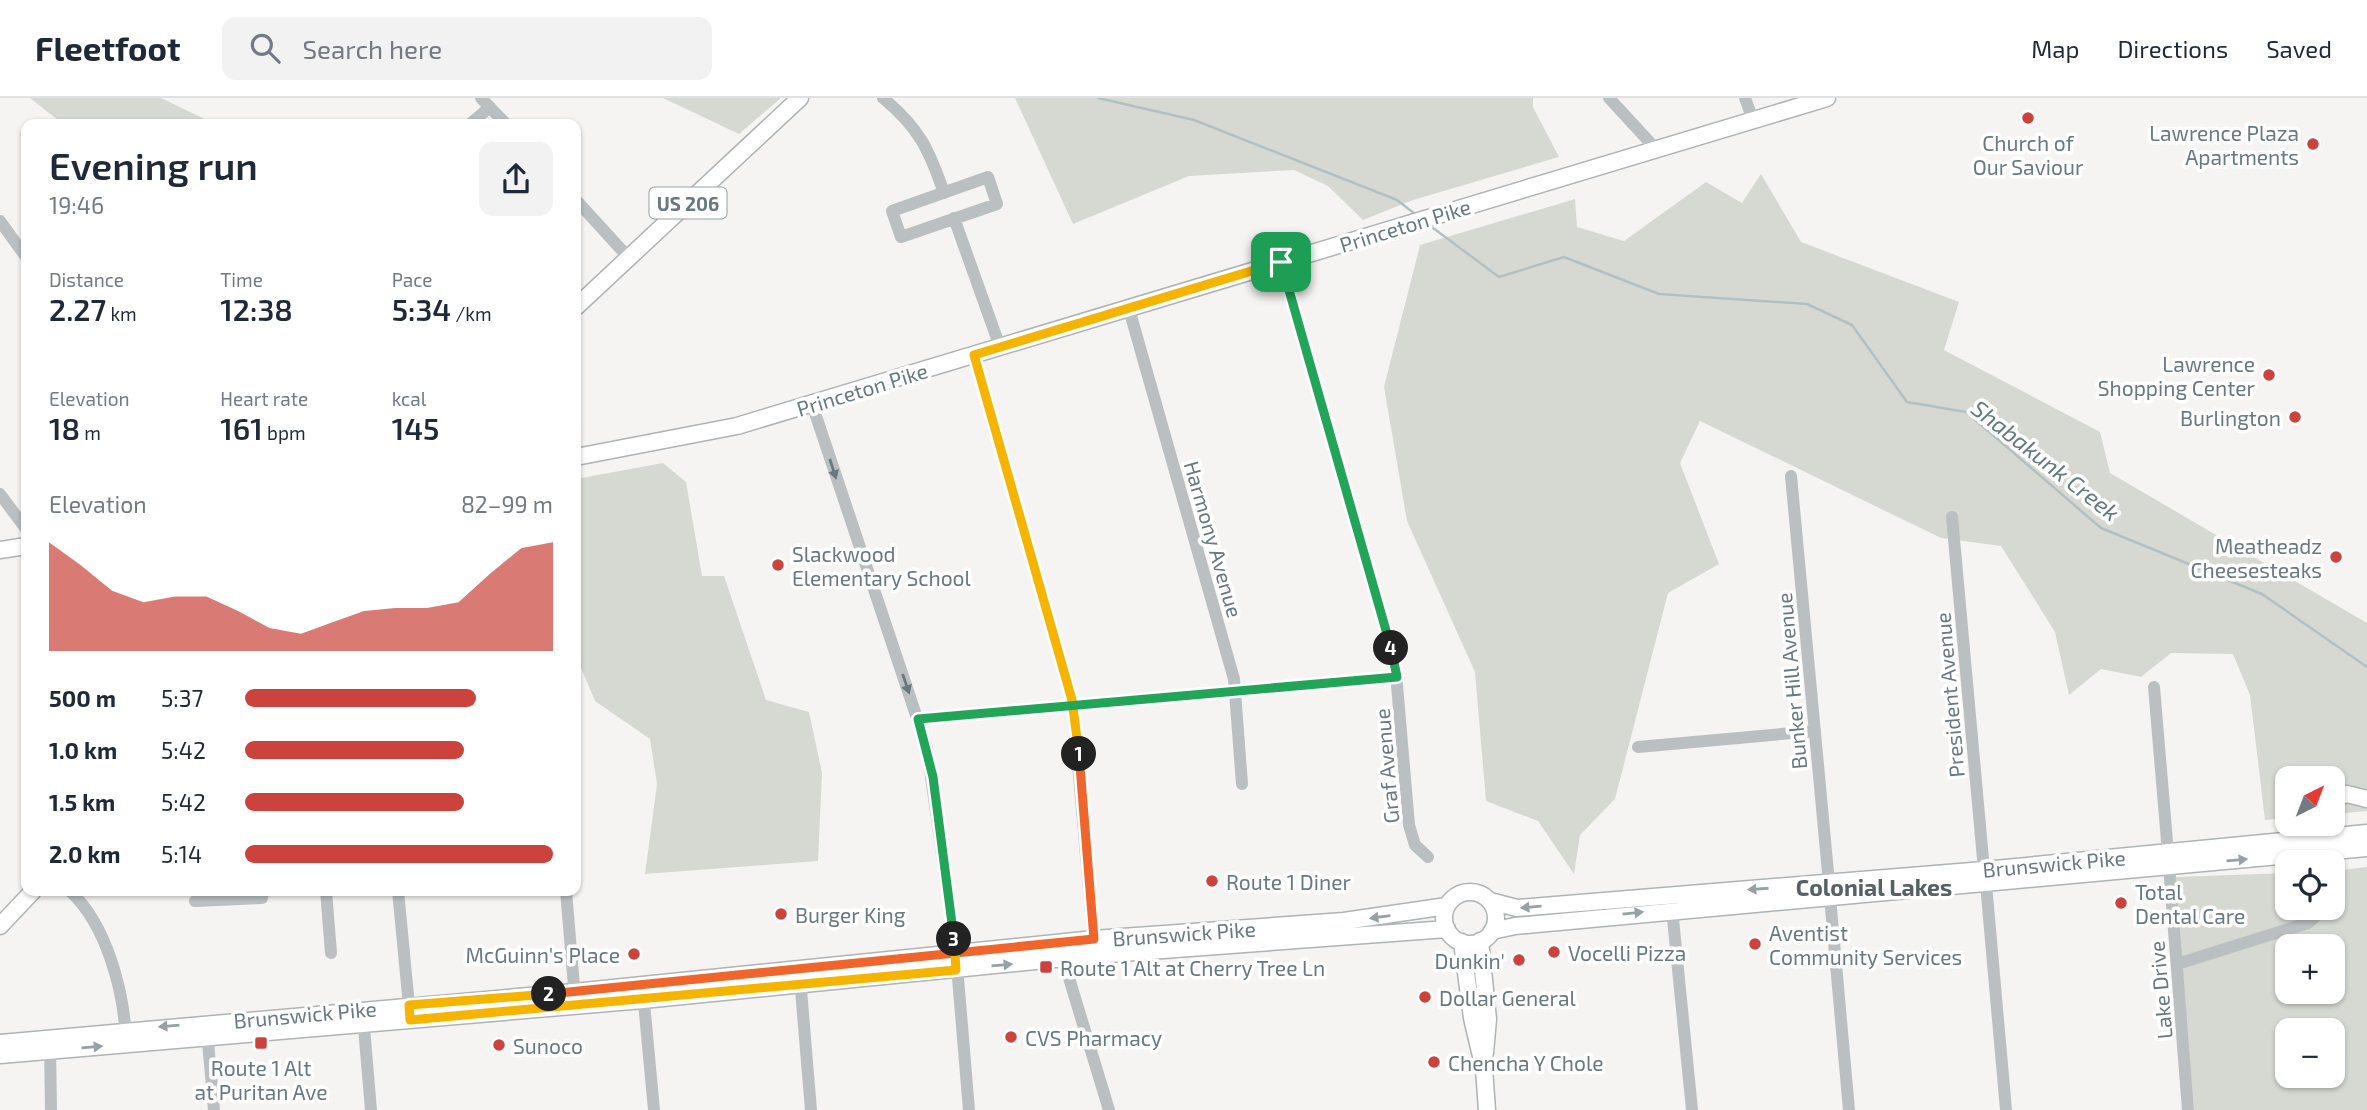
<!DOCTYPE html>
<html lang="en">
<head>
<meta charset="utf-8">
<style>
	body { margin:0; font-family:"Exo 2",sans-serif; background:#f2f2f3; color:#1f2937; height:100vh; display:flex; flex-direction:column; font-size:26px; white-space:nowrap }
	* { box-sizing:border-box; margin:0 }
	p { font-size:23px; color:#747a83 }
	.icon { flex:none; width:38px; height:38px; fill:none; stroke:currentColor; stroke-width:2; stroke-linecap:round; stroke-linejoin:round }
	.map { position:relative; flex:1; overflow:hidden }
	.panel { position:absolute; left:21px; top:21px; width:560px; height:777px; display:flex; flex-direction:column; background:#fff; border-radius:14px; box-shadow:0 2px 5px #0004 }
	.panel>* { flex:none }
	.needle { width:46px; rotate:42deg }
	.controls { position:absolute; left:2275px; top:668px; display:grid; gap:14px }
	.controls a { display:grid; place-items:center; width:70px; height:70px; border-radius:14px; background:#fff; box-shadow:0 2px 5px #0004; font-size:35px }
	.pin { position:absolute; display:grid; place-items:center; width:60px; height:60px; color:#fff; margin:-30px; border-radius:14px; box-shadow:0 4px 10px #0006 }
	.km { position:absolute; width:35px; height:35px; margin:-18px; border-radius:50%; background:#222; color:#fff; font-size:19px; line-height:35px; text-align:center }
	.round { display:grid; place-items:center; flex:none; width:74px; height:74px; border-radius:14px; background:#f2f2f3 }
	.head { display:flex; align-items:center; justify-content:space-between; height:119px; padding:0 28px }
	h1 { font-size:38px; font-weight:600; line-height:52px }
	.metrics { display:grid; grid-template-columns:repeat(3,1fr); gap:10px; height:119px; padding:7px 28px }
	.metrics div { display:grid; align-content:center }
	.metrics b { font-size:30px; font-weight:600 }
	.metrics small { font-size:19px; font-weight:400 }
	.metrics p { font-size:19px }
	.chart { height:196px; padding:14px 28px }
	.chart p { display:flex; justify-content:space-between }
	.chart svg { width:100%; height:126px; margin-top:7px; fill:#cb433c; opacity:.7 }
	ul { padding:0 28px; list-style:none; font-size:23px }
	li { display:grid; grid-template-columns:112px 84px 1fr; align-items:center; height:52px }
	li i { height:18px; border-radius:9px; background:#cb433c }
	header { display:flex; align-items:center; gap:42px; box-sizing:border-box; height:98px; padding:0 35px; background:#fff; border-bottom:2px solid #e0e1e3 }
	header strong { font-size:33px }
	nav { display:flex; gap:38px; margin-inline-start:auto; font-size:24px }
	.search { width:490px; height:63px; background:#f2f2f3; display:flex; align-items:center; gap:18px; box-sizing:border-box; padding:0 24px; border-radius:14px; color:#747a83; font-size:26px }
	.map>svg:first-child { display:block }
	.green { fill:#d6d9d2; fill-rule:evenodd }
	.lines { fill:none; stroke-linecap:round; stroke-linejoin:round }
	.stream { stroke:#b3c0c2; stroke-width:2.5 }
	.major-casing { stroke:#aeb3b5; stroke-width:19 }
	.minor { stroke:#babfc1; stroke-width:12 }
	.major { stroke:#fff; stroke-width:16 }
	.oneway { fill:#68797f }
	.oneway2 { fill:#95a1a5 }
	.split-1-casing { stroke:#fff; stroke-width:14 }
	.split-2-casing { stroke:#fff; stroke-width:14 }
	.split-3-casing { stroke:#fff; stroke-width:14 }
	.split-4-casing { stroke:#fff; stroke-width:14 }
	.split-5-casing { stroke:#fff; stroke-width:14 }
	.split-1 { stroke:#f5b400; stroke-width:9 }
	.split-2 { stroke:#f0652b; stroke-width:9 }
	.split-3 { stroke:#f5b400; stroke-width:9 }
	.split-4 { stroke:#22a559; stroke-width:9 }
	.split-5 { stroke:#22a559; stroke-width:9 }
	.poi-dot { fill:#cb433c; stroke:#fff; stroke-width:2.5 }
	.labels { text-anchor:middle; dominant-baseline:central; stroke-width:7; stroke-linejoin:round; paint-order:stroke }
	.shield { fill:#fff; stroke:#95a1a5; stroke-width:2 }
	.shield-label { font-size:19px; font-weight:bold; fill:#68797f }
	.poi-label { font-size:21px; fill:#68797f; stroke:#fff; text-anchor:start }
	.street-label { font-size:21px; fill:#68797f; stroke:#fff }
	.water-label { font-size:23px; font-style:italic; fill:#637a7b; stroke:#fff }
	.neighbourhood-label { font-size:23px; font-weight:bold; fill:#556165; stroke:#fff }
</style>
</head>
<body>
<header>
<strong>Fleetfoot</strong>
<div class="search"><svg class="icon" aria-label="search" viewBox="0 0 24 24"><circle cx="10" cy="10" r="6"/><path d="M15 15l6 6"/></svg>Search here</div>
<nav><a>Map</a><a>Directions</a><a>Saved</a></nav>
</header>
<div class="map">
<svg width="2367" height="1012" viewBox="0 0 2367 1012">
	<rect width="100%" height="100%" fill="#f5f4f2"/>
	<path class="green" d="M 30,0 L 161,0 L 215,26 L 63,26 Z
		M 663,0 L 781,0 L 739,36 Z
		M 1015,0 L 1533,0 L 1533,9 L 1559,59 L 1413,102 L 1363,122 L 1328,88 L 1294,72 L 1189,78 L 1073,126 Z
		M 1761,76 L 1801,144 L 1959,204 L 1944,252 L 2100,334 L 2110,375 L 2367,525 L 2367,713 L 2333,716 L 2333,681 L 2287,681 L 2287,720 L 2265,722 L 2250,597 L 2233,556 L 2171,555 L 2141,579 L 2101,571 L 2069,597 L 2055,534 L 2001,448 L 1941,440 L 1700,323 L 1680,365 L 1719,466 L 1668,495 L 1615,701 L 1580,737 L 1574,776 L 1538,723 L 1486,703 L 1475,574 L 1407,423 L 1384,289 L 1420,147 L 1575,101 L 1577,129 L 1624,143 L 1706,84 L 1742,105 Z
		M 663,365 L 686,384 L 702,478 L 724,478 L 766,602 L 809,614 L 822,675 L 818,763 L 645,776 L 657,686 L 650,641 L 595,603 L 576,558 L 576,381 Z
		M 2367,769 L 2367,1012 L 2194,1012 L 2175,779 L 2287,775 L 2287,810 L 2333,810 L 2333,773 ZM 2287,849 L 2333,849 L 2333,894 L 2287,894 ZM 2287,933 L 2333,933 L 2333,978 L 2287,978 Z"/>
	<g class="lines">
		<path class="stream" d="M 1098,0 L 1194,22 L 1397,102 L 1415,116
			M 1429,127 L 1499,179 L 1564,159 L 1659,196 L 1807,206 L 1852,227 L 1907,304 L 1966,314 L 2101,430 L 2262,496 L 2367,569"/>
		<g class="major-casing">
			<path id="major" d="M 576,209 L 800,0
				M 576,359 L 737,328 L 1827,0
				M 0,452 L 26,448
				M 2333,700 L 2347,696 L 2367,701
				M1444 820a26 26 0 1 1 52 0a26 26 0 1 1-52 0Z
				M 1490,803 L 1517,810 L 1984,772 L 2367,735
				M 0,828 L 33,793
				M 1492,833 L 1515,828 L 2367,750
				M 1480,843 L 1488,921 L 1485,955
				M 1462,844 L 1472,920 L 1484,971 L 1487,1012
				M 0,945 L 574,894 L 1094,841 L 1344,823 L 1447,808
				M 0,957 L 643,902 L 1095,857 L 1447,831"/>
		</g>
		<path class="minor" d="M 481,0 L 506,26
			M 883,0 C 919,30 929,51 944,95
			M 1609,0 L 1656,51
			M 1745,0 L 1753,22
			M 470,26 L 490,9
			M 988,79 L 997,106 L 901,139 L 892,113 Z
			M 576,102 L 629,160
			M 954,120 L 1000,249
			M 0,123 L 26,159
			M 1281,164 L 1395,564 L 1409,727 L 1415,747 L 1428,759
			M 1129,211 L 1234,581 L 1242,686
			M 974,257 L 1073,608 L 1094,850
			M 812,306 L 927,650 L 956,856 L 969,1012
			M 1791,378 L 1829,785
			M 0,396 L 26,431
			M 1952,419 L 1984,772
			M 2154,589 L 2168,755
			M 918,621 L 1397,579
			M 1638,649 L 1815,633
			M 2169,768 L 2188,1012
			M 1986,786 L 2006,1012
			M 70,793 C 107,827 124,894 126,942
			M 326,793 L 331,855
			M 398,793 L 410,918
			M 566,793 L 575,900
			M 1830,799 L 1849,1012
			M 195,803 L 262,800 L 263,793
			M 1672,811 L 1692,1012
			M 1070,854 L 1069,880 L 1109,1012
			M 2177,866 L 2308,825 L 2325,810
			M 800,880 L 811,1012
			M 643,894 L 654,1012
			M 363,918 L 371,1012
			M 207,932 L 214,1012
			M 50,946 L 51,1012"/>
		<use href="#major" class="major"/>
	</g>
	<defs><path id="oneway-solid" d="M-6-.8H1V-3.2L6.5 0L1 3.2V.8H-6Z" transform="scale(1.75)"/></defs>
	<g class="oneway">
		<use href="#oneway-solid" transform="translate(833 371) rotate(72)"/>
		<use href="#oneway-solid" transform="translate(906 586) rotate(71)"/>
	</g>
	<g class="oneway2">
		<use href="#oneway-solid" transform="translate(2237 762) rotate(-5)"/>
		<use href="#oneway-solid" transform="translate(1758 791) rotate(176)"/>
		<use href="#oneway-solid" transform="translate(1531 809) rotate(175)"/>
		<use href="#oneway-solid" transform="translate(1633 815) rotate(-6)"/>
		<use href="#oneway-solid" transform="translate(1380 819) rotate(173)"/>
		<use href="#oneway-solid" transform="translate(1002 867) rotate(-5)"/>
		<use href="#oneway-solid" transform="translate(169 928) rotate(175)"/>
		<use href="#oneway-solid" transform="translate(92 949) rotate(-5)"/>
	</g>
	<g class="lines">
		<g class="split-1-casing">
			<path id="split-1" d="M 1079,656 L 1072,602 L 974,257 L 1281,164"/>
		</g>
		<g class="split-2-casing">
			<path id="split-2" d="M 549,896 L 1094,841 L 1079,656"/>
		</g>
		<g class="split-3-casing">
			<path id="split-3" d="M 549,896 L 409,907 L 410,922 L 956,872 L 954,841"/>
		</g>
		<g class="split-4-casing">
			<path id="split-4" d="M 954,841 L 933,679 L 918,621 L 1397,579 L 1391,550"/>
		</g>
		<g class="split-5-casing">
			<path id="split-5" d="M 1281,164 L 1391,550"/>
		</g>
		<use href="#split-1" class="split-1"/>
		<use href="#split-2" class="split-2"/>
		<use href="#split-3" class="split-3"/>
		<use href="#split-4" class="split-4"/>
		<use href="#split-5" class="split-5"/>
	</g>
	<g class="poi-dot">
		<circle cx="2028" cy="20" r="7"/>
		<circle cx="2313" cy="46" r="7"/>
		<circle cx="2269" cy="277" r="7"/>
		<circle cx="2295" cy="319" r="7"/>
		<circle cx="2336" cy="459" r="7"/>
		<circle cx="778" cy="467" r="7"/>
		<circle cx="1212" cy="783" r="7"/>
		<circle cx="2121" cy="805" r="7"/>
		<circle cx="781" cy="816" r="7"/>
		<circle cx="1755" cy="846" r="7"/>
		<circle cx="1554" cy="854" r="7"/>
		<circle cx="634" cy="856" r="7"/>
		<circle cx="1519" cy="862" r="7"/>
		<rect x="1039" y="862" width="14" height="14" rx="3.5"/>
		<circle cx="1425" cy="899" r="7"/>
		<circle cx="1011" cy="939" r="7"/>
		<rect x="254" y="938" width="14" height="14" rx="3.5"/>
		<circle cx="499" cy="947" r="7"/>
		<circle cx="1434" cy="964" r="7"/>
	</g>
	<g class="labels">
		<rect class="shield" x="649.5" y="89.5" width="77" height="31" rx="5"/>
		<g class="shield-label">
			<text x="688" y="105">US 206</text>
		</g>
		<g class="poi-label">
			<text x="2299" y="34" text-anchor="end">Lawrence Plaza<tspan x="2299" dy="24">Apartments</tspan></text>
			<text x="2028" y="44" text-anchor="middle">Church of<tspan x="2028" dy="24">Our Saviour</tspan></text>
			<text x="2255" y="265" text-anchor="end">Lawrence<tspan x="2255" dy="24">Shopping Center</tspan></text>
			<text x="2281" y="319" text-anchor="end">Burlington</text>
			<text x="2322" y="447" text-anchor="end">Meatheadz<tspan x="2322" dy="24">Cheesesteaks</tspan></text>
			<text x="792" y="455">Slackwood<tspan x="792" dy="24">Elementary School</tspan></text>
			<text x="1226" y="783">Route 1 Diner</text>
			<text x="2135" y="793">Total<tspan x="2135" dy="24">Dental Care</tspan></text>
			<text x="795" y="816">Burger King</text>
			<text x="1769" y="834">Aventist<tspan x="1769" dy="24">Community Services</tspan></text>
			<text x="1568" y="854">Vocelli Pizza</text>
			<text x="620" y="856" text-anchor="end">McGuinn's Place</text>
			<text x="1505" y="862" text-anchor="end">Dunkin'</text>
			<text x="1060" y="869">Route 1 Alt at Cherry Tree Ln</text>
			<text x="1439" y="899">Dollar General</text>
			<text x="1025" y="939">CVS Pharmacy</text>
			<text x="513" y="947">Sunoco</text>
			<text x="1448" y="964">Chencha Y Chole</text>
			<text x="261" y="969" text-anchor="middle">Route 1 Alt<tspan x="261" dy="24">at Puritan Ave</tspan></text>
		</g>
		<g class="street-label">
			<text transform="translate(1405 127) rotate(-17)">Princeton Pike</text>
			<text transform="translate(862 291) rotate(-17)">Princeton Pike</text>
			<text transform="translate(1214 441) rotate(74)">Harmony Avenue</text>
			<text transform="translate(1791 583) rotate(-95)">Bunker Hill Avenue</text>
			<text transform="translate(1949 597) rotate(-95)">President Avenue</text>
			<text transform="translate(1386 668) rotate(-95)">Graf Avenue</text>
			<text transform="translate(2054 765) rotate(-5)">Brunswick Pike</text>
			<text transform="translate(1184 835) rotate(-4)">Brunswick Pike</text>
			<text transform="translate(2160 892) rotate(-95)">Lake Drive</text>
			<text transform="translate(305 916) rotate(-5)">Brunswick Pike</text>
		</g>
		<g class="water-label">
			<text transform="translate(2046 362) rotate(38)">Shabakunk Creek</text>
		</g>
		<g class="neighbourhood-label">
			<text x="1874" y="789">Colonial Lakes</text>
		</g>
	</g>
</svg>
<div class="controls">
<a><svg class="needle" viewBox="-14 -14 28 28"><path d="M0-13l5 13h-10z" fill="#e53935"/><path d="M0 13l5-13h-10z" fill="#747a83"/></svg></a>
<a><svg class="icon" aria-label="locate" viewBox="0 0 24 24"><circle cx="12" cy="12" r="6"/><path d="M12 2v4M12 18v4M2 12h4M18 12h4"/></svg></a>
<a>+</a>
<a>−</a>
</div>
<div class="pin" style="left:1281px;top:164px;background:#1e9e55"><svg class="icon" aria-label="arrive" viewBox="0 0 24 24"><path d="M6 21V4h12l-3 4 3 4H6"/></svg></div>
<b class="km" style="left:1079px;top:656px">1</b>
<b class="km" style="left:549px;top:896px">2</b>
<b class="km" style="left:954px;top:841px">3</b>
<b class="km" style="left:1391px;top:550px">4</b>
<section class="panel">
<div class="head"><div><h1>Evening run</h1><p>19:46</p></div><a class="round"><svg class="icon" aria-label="share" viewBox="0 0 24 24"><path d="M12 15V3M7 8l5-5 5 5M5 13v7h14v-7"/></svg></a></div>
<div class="metrics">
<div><p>Distance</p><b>2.27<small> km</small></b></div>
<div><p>Time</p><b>12:38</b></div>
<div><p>Pace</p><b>5:34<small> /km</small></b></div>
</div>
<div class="metrics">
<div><p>Elevation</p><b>18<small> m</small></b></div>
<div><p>Heart rate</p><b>161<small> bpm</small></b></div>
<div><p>kcal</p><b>145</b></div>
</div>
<div class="chart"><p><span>Elevation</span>82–99 m</p>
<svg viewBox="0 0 160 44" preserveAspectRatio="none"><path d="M0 44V6L10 14L20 23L30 27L40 25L50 25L60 30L70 36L80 38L90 34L100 30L110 29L120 29L130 27L140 17L150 8L160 6V44z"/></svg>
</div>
<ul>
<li><b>500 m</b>5:37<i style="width:75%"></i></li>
<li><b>1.0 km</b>5:42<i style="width:71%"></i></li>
<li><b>1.5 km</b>5:42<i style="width:71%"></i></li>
<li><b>2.0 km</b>5:14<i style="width:100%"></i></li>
</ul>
</section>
</div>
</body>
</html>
